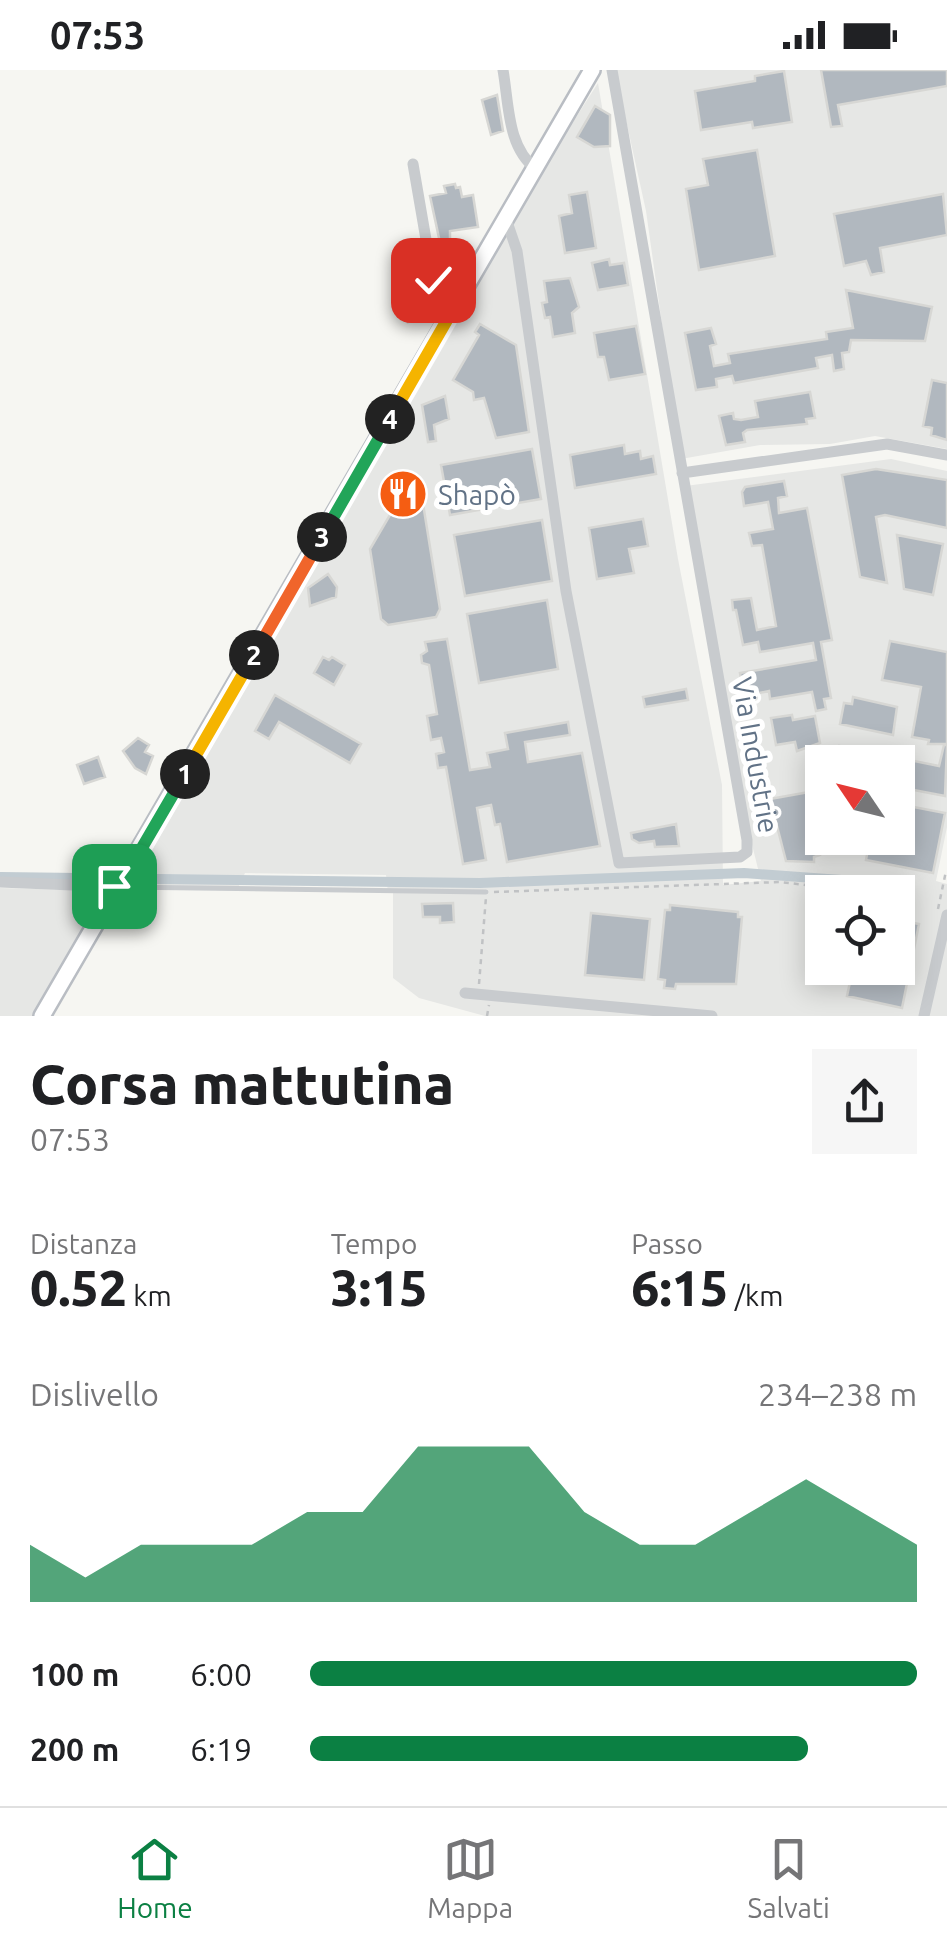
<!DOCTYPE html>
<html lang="it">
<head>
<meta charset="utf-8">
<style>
	body { margin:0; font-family:Ubuntu,sans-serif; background:#f6f6f6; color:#202124; height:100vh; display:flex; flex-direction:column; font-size:38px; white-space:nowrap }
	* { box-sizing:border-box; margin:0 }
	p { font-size:32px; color:#757577 }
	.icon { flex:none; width:55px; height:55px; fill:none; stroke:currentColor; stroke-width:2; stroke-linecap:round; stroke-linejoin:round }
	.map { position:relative; height:946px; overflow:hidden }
	.side { display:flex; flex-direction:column; background:#fff; flex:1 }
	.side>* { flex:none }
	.needle { width:65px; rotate:305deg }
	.fabs { position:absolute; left:805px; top:675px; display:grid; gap:20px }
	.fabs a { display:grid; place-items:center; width:110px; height:110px; border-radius:0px; background:#fff; box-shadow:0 5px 25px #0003; font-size:50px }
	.pin { position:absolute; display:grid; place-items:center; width:85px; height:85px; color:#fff; margin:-42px; border-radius:20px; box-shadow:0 5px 15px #0006 }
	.km { position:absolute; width:50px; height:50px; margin:-25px; border-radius:50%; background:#222; color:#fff; font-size:28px; line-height:50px; text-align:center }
	.round { display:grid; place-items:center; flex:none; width:105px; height:105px; border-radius:0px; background:#f6f6f6 }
	.overview { display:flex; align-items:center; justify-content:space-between; height:170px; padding:0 30px }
	h1 { font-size:55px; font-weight:800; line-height:75px }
	.metrics { display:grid; grid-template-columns:repeat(3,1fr); gap:15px; height:170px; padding:10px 30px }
	.metrics div { display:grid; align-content:center }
	.metrics b { font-size:50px; font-weight:800 }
	.metrics small { font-size:28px; font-weight:400 }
	.metrics p { font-size:28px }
	.chart { height:280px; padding:20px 30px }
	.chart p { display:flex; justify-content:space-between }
	.chart svg { width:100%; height:180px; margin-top:10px; fill:#0b8043; opacity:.7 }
	ul { padding:0 30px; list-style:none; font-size:32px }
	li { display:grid; grid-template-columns:160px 120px 1fr; align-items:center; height:75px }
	li i { height:25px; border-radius:12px; background:#0b8043 }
	.status { display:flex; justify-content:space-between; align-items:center; height:70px; padding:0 50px; background:#fff; direction:ltr }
	.status svg { height:28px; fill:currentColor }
	.tab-bar { display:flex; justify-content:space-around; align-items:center; height:140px; border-top:2px solid #e0e0e0; background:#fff; font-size:28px; color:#757577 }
	.tab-bar a { display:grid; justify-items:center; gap:5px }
	.tab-bar .current { color:#0b8043 }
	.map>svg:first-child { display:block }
	.built { fill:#e6e7e5; fill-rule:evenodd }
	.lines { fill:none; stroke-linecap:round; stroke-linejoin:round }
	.canal { stroke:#c2ccd2; stroke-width:10 }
	.building { fill:#b1b8bf; stroke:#d7d7d4; stroke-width:2.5 }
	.secondary-casing { stroke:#b9bdc3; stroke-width:20 }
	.path { stroke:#c0c2c4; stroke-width:2.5; stroke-dasharray:5 5; stroke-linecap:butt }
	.lane { stroke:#c8cbce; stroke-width:5 }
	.street { stroke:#c8cbce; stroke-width:11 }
	.secondary { stroke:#fff; stroke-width:15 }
	.split-1-casing { stroke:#fff; stroke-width:20 }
	.split-2-casing { stroke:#fff; stroke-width:20 }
	.split-3-casing { stroke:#fff; stroke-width:20 }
	.split-4-casing { stroke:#fff; stroke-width:20 }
	.split-5-casing { stroke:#fff; stroke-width:20 }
	.split-1 { stroke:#22a559; stroke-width:12 }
	.split-2 { stroke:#f5b400; stroke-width:12 }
	.split-3 { stroke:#f0652b; stroke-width:12 }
	.split-4 { stroke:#22a559; stroke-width:12 }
	.split-5 { stroke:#f5b400; stroke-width:12 }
	.labels { text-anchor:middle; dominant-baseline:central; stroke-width:10; stroke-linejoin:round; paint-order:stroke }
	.poi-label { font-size:28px; fill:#617286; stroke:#fff; text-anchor:start }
	.street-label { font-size:28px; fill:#617286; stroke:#fff }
</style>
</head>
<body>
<div class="status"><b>07:53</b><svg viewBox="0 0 49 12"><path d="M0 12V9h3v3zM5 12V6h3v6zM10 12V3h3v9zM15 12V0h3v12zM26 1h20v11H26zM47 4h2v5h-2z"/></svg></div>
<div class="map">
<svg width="947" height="946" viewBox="0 0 947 946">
	<rect width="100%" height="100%" fill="#f6f6f2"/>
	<path class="built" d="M 615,0 L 947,0 L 947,379 L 875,366 L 830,374 L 760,375 L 681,389 L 646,141 Z
		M 598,13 L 678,489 L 722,715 L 723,815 L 761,811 L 743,738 L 685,416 L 891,389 L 947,401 L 947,757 L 936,811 L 947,814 L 947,946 L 485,946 L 419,928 L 393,908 L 393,823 L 388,823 L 386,805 L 245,803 L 237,820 L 130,818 L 557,77 ZM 822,692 L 898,692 L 898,768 L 822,768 ZM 822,822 L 898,822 L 898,898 L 822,898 Z
		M 0,818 L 106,821 L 34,946 L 0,946 Z"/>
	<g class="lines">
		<path class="canal" d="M 1,807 L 480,813 L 744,803 L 855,811
			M 893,816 L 899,817"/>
	</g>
	<path class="building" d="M 821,0 L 947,0 L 947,16 L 838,35 L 842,56 L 831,57 Z
		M 784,1 L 792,52 L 753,58 L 752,52 L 701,60 L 695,21 L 755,11 L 755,6 Z
		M 497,25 L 503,61 L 491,65 L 482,30 Z
		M 595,36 L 610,45 L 610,76 L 594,77 L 577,67 Z
		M 757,80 L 775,186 L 699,200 L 686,119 L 708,115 L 703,89 Z
		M 455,114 L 456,118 L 460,117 L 462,127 L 473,125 L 478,157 L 450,161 L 450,181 L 442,182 L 430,126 L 446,123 L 444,116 Z
		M 587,122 L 596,178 L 565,183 L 559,146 L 572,143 L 569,125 Z
		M 943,124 L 947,165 L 880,178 L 884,202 L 871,205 L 866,191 L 844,196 L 834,144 Z
		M 411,180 L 422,216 L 410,218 L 433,236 L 422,250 L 408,252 L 400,181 Z
		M 609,189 L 610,195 L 624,193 L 628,215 L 598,220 L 592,193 Z
		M 570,208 L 579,237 L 572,243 L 575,263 L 553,267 L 550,247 L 545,248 L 542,233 L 547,232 L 544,211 Z
		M 846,220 L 932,237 L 925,271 L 851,270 L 849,282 L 842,283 L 844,299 L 834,301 L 832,285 L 816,288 L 818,298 L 734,313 L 732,306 L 716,309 L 717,317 L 696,320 L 685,263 L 711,258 L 716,274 L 710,276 L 714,296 L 730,293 L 728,284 L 827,269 L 826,262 L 853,258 Z
		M 480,254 L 516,275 L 529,362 L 496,368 L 484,328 L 474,330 L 473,322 L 453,310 L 479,265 L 475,262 Z
		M 636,256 L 645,304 L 609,310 L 604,287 L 598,287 L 594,263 Z
		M 932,310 L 947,313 L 947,370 L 931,365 L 932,358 L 923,356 Z
		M 810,322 L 815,348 L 806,349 L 807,354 L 747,360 L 743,363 L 745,372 L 726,375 L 719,346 L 733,343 L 734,349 L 741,350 L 758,347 L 755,331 Z
		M 445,326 L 449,349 L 434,355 L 436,371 L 428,372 L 422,335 Z
		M 624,375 L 625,384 L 640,381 L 641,389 L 653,386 L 656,404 L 575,418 L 570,385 Z
		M 532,379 L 541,429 L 450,445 L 441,395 Z
		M 876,399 L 947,410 L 947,458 L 885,445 L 876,447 L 887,513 L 860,507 L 842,405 Z
		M 784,411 L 787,426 L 778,428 L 779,443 L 807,438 L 832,570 L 821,572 L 831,628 L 824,629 L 826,639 L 816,641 L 812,622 L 770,629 L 769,621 L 744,626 L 740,603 L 816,590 L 813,573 L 760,582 L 758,572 L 743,575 L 736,540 L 733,540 L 732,530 L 751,528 L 757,560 L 776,556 L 762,475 L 752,476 L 749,463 L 773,459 L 768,432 L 744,436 L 742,422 L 745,417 Z
		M 420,415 L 440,539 L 436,547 L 388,555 L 381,549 L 370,479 L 394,438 L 402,436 L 399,419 Z
		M 643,449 L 648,476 L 629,479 L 634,503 L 597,509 L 589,458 Z
		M 542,450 L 552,511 L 465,526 L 454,465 Z
		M 897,465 L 943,474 L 933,525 L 904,519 Z
		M 328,504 L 337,517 L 336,527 L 310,536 L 308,518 Z
		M 547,530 L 558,599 L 479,613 L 467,544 Z
		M 447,569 L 470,700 L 490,697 L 487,683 L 508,679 L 505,663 L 568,652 L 570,665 L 525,672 L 528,692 L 582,683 L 600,776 L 507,792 L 500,754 L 495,755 L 491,735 L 477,738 L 486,790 L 463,794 L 446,697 L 438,698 L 436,684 L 444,682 L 441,668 L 431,670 L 427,646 L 437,644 L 429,595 L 422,593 L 421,585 L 427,581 L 425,572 Z
		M 890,571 L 947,582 L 947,674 L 928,674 L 929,670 L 912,667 L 921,617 L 882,610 Z
		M 323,587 L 329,590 L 332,587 L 345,595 L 334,615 L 314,603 Z
		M 686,619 L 688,630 L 645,637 L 643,627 Z
		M 275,625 L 361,674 L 350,693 L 279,652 L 269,669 L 255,661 Z
		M 853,627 L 897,637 L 893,665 L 840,654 L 844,633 L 852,634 Z
		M 792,645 L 793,650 L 815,646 L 820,673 L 797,681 L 795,672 L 776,675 L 771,648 Z
		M 138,668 L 149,675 L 145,682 L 153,686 L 146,704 L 135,698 L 123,681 Z
		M 944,675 L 947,675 L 945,726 L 898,717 L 898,692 L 844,692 L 840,676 L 939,696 Z
		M 98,687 L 105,707 L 84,714 L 77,695 Z
		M 809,722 L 820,785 L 814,787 L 814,792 L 786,791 L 770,729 Z
		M 898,734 L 945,743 L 933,803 L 866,790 L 870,768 L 898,768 Z
		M 676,754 L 679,776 L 655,777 L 654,771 L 639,773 L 632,769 L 631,763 Z
		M 453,833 L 454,852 L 440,853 L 440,847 L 423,847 L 422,834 Z
		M 670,835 L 738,842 L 738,847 L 742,847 L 736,914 L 676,914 L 675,919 L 664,918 L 665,910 L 658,909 L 665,840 L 670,840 Z
		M 591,843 L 650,849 L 644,910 L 585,905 Z
		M 898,850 L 919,854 L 902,938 L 847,926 L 853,898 L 898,898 Z"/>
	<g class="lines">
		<g class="secondary-casing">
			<path id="secondary" d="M 42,946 L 592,0"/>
		</g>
		<path class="path" d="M 494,822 L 780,812 L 857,821
			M 938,839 L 946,801
			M 479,914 L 486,827
			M 487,946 L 489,935"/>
		<path class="lane" d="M 120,817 L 486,822"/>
		<path class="street" d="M 503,0 C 509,34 507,77 536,99
			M 413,94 L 433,210 L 440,225 L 454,238
			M 506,149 L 517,181 L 566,521 L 619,793 L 740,787 L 747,782 L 747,770 L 612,0
			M 682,403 L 887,374 L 947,385
			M 0,812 L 120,817
			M 465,923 L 712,946
			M 924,946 L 947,845"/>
		<use href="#secondary" class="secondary"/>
	</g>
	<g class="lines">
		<g class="split-1-casing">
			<path id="split-1" d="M 114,816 L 122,812 L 185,704"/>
		</g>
		<g class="split-2-casing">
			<path id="split-2" d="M 185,704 L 254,585"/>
		</g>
		<g class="split-3-casing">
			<path id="split-3" d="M 254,585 L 322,467"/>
		</g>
		<g class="split-4-casing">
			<path id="split-4" d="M 322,467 L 390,349"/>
		</g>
		<g class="split-5-casing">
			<path id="split-5" d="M 390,349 L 454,238 L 440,225 L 433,210"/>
		</g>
		<use href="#split-1" class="split-1"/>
		<use href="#split-2" class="split-2"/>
		<use href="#split-3" class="split-3"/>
		<use href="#split-4" class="split-4"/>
		<use href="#split-5" class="split-5"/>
	</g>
	<defs>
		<g id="restaurant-disc" transform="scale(2.5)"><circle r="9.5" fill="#f55d12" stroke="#fff"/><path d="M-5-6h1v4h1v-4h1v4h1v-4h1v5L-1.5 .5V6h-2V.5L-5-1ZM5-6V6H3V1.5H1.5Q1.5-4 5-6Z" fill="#fff"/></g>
	</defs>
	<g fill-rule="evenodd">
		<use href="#restaurant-disc" x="403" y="424"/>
	</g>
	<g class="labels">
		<g class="poi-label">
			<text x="438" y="424">Shapò</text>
		</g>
		<g class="street-label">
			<text transform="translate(756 685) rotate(80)">Via Industrie</text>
		</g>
	</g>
</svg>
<div class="fabs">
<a><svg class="needle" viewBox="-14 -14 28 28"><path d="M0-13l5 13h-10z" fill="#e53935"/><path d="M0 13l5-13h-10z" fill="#757577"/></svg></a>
<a><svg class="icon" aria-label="locate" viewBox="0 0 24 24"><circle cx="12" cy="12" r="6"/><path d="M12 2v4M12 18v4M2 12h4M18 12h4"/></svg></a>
</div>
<div class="pin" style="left:114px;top:816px;background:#1e9e55"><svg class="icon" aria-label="arrive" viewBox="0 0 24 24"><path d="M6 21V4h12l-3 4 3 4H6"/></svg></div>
<div class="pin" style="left:433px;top:210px;background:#d93025"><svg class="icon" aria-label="check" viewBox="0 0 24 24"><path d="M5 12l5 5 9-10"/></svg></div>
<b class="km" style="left:185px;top:704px">1</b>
<b class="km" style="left:254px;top:585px">2</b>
<b class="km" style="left:322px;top:467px">3</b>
<b class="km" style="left:390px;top:349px">4</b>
</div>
<section class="side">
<div class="overview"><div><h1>Corsa mattutina</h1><p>07:53</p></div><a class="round"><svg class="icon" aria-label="share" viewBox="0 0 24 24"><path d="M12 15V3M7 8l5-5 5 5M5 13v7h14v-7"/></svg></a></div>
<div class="metrics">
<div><p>Distanza</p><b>0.52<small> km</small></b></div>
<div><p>Tempo</p><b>3:15</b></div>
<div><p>Passo</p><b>6:15<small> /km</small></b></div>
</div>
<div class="chart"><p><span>Dislivello</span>234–238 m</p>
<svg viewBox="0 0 160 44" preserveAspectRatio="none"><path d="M0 44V30L10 38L20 30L30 30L40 30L50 22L60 22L70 6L80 6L90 6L100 22L110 30L120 30L130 22L140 14L150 22L160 30V44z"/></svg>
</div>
<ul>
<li><b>100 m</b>6:00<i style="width:100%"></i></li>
<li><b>200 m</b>6:19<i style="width:82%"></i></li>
</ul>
</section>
<nav class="tab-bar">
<a class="current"><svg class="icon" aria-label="home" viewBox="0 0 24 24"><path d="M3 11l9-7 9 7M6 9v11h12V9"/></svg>Home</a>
<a><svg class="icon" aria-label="map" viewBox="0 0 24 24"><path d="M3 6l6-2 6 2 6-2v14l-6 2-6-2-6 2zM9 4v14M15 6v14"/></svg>Mappa</a>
<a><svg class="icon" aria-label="saved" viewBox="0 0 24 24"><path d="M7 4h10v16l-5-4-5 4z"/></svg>Salvati</a>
</nav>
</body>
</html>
